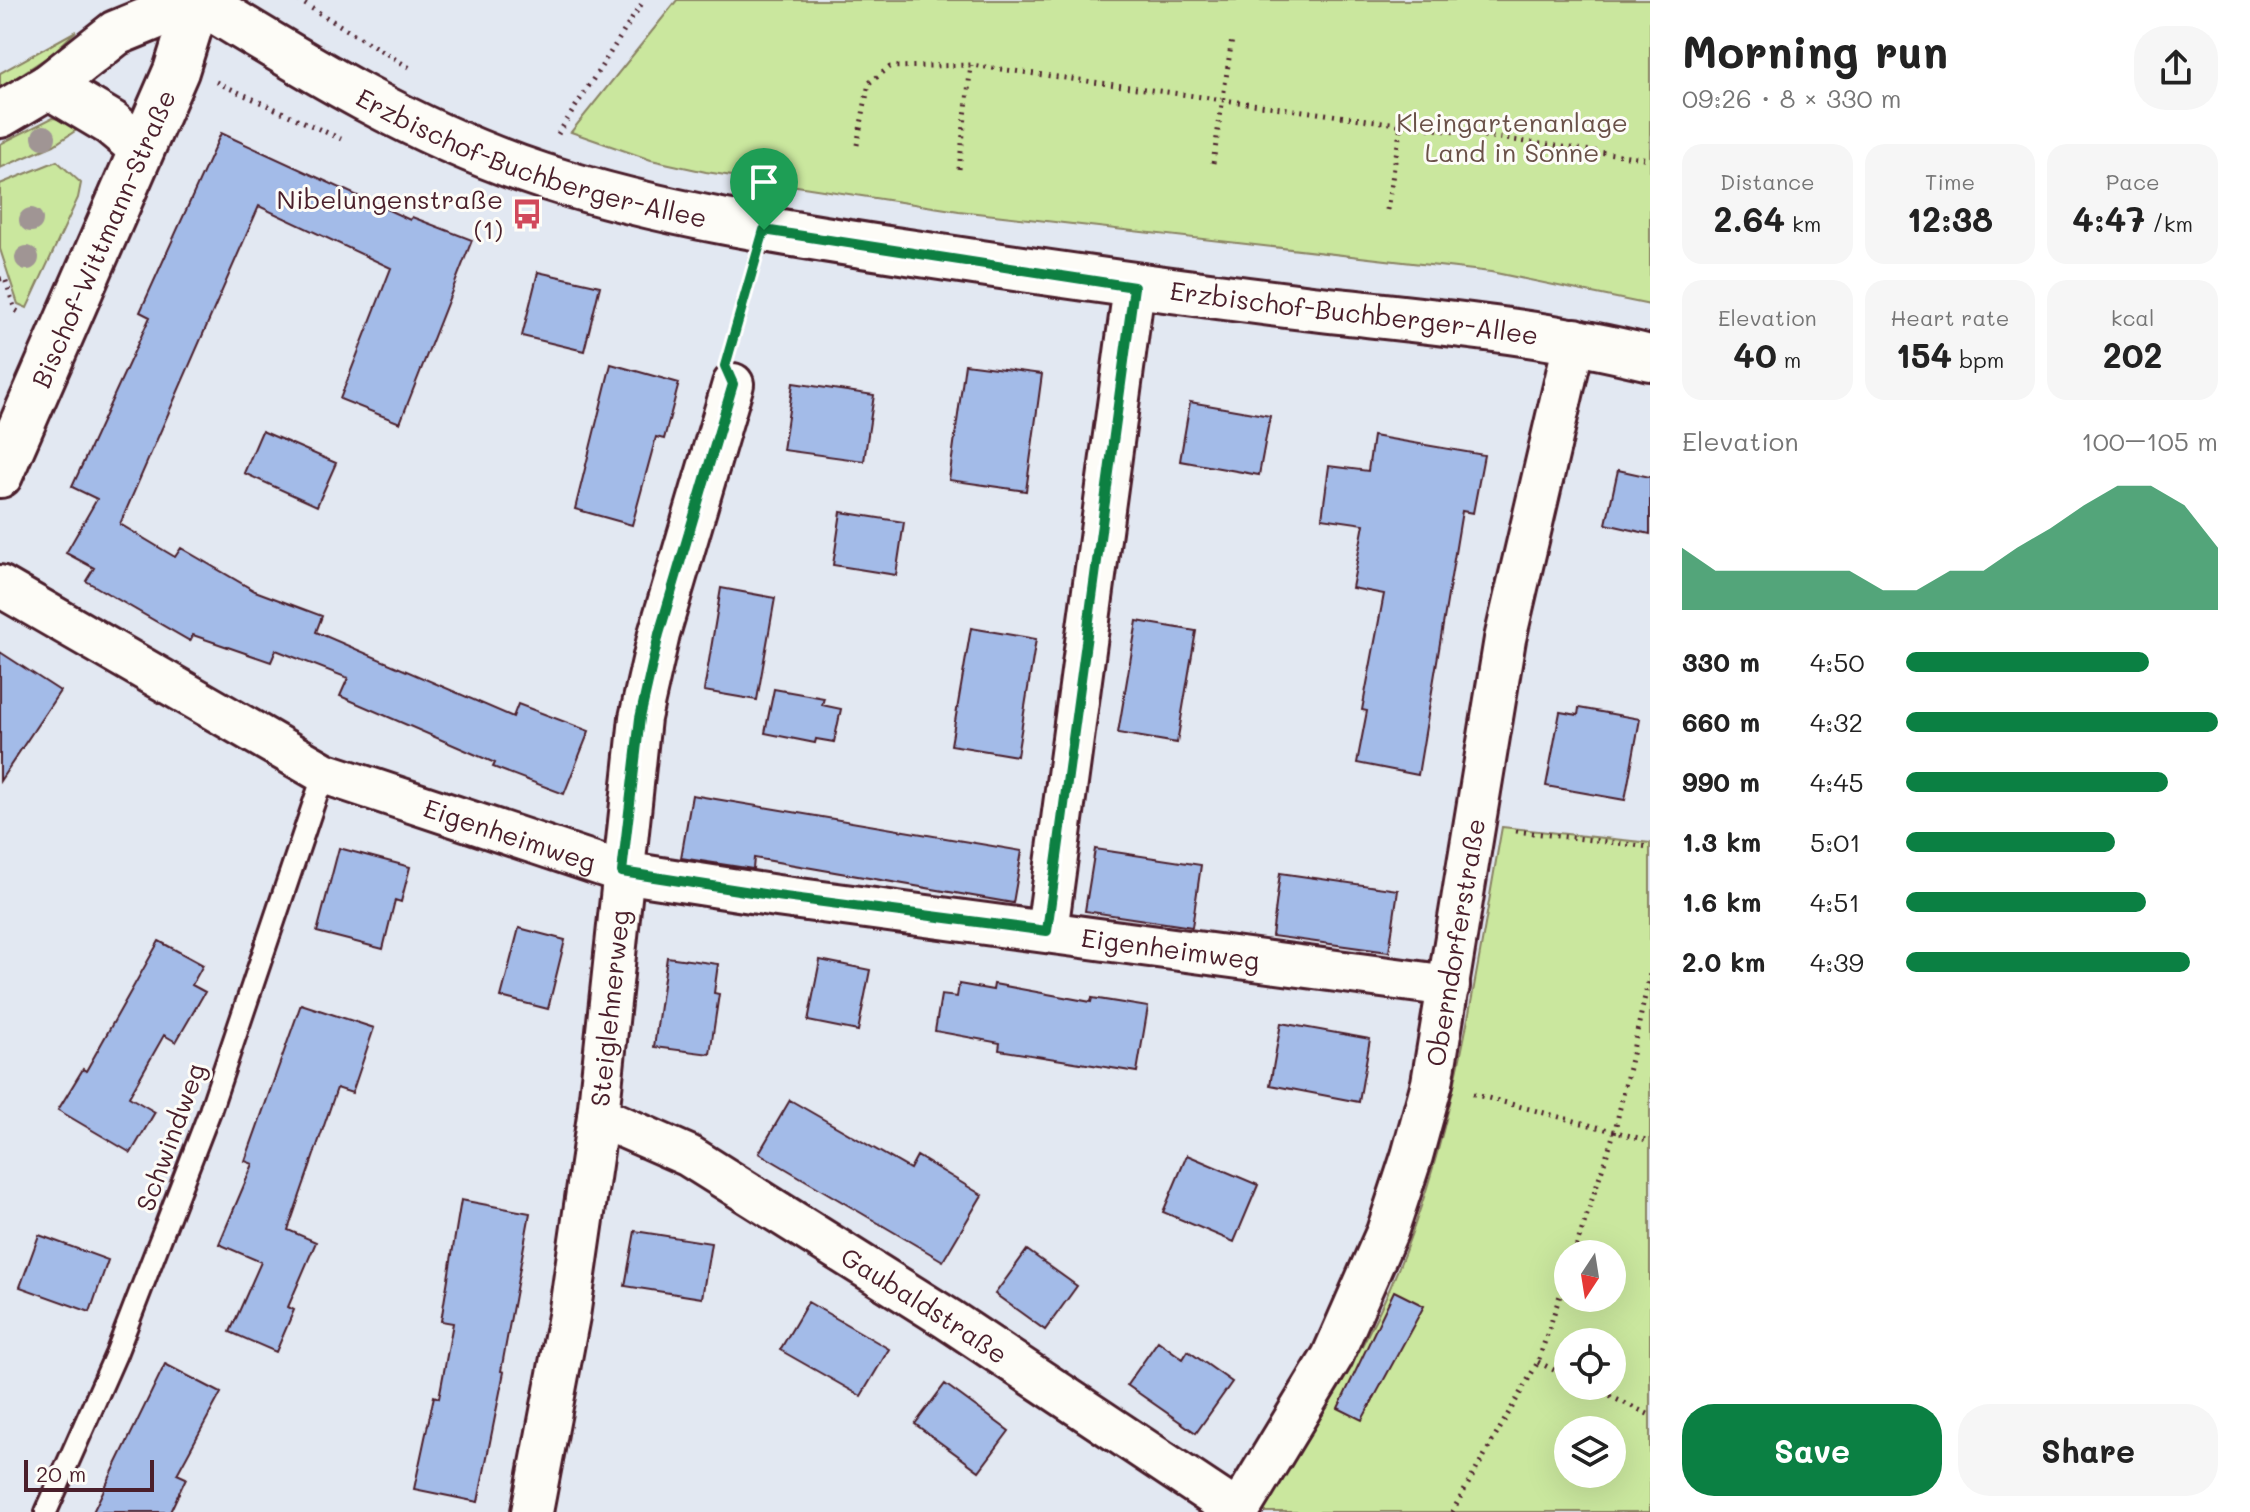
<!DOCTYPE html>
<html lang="en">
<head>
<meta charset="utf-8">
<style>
	body { margin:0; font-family:Mali,sans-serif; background:#f6f6f6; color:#222; height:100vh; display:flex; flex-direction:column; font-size:30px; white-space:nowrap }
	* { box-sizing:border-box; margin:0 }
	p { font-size:26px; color:#767676 }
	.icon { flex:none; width:44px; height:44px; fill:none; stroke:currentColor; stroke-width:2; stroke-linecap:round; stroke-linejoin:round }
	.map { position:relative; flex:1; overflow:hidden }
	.details { display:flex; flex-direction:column; background:#fff; width:600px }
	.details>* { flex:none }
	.needle { width:52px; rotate:192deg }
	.tools { position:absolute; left:1554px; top:1240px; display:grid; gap:16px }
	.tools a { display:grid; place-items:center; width:72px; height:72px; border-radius:50%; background:#fff; box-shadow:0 8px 32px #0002; font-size:40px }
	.scale { position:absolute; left:24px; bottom:20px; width:130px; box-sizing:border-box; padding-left:8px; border:4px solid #4a1f2b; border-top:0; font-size:22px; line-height:28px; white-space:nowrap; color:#4a1f2b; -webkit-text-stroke:6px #fdfcf7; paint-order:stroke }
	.pin { position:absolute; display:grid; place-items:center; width:68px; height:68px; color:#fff; margin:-82px -34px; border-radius:50% 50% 50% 0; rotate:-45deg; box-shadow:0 0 8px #0007 }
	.pin .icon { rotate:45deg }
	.round { display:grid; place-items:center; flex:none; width:84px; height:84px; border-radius:32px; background:#f6f6f6 }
	.headline { display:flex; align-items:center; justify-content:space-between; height:136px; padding:0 32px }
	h1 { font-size:44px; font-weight:700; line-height:60px }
	.metrics { display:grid; grid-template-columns:repeat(3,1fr); gap:12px; height:136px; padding:8px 32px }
	.metrics div { display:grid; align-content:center; border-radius:20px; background:#f6f6f6; text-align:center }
	.metrics b { font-size:34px; font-weight:700 }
	.metrics small { font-size:22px; font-weight:400 }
	.metrics p { font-size:22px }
	.chart { height:224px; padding:16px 32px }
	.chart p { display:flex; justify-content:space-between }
	.chart svg { width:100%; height:144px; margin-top:8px; fill:#0b8043; opacity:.7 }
	.button { display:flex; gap:16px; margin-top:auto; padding:16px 32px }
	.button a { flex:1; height:92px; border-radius:32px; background:#0b8043; color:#fff; font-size:32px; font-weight:700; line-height:92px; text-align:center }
	.button a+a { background:#f6f6f6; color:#222 }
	ul { padding:0 32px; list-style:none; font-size:26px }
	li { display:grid; grid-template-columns:128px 96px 1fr; align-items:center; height:60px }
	li i { height:20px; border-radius:10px; background:#0b8043 }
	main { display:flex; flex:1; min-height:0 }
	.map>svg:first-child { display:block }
	.green { fill:#cae79e; stroke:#8a8364; stroke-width:2; fill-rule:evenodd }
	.building { fill:#a3bbe8; stroke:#4a1f2b; stroke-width:2 }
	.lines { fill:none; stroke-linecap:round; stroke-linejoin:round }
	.service-casing { stroke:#4a1f2b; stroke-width:26 }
	.minor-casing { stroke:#4a1f2b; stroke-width:46 }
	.tertiary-casing { stroke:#4a1f2b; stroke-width:50 }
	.path { stroke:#4a1f2b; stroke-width:5; stroke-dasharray:2 6; stroke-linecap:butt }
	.service { stroke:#fdfcf7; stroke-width:20 }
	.minor { stroke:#fdfcf7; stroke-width:40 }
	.tertiary { stroke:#fdfcf7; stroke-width:44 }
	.tree { fill:#a09594 }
	.route-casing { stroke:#fff; stroke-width:16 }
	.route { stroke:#0b8043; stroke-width:10 }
	.labels { text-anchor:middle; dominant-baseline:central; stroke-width:6; stroke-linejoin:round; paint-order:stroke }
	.park-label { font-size:26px; fill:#6a5148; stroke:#fdfcf7 }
	.street-label { font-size:26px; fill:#4a1f2b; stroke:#fdfcf7 }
	.poi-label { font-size:26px; fill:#4a1f2b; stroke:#fdfcf7; text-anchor:end }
</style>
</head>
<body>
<main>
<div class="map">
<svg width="1650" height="1512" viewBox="0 0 1650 1512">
	<rect width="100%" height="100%" fill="#e2e8f2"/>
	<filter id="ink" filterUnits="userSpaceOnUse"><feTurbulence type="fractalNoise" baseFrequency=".0125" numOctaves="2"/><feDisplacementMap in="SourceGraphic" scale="16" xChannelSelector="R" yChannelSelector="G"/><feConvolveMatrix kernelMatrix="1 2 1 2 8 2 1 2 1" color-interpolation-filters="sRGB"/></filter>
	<g filter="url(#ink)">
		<path class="green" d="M 677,0 L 1650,0 L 1650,305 L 1491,272 L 959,211 L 706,172 L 651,160 L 571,132 Z
			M 76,31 L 52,54 L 0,88 L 0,73 Z
			M 52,118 L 70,120 L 81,127 L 54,145 L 0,168 L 0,144 Z
			M 57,161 L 81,183 L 78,198 L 27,308 L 18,304 L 0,249 L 0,184 Z
			M 1502,827 L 1650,843 L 1650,1512 L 1260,1512 C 1321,1421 1380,1328 1415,1224 C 1460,1096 1478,960 1502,827 ZM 1568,1254 L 1612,1254 L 1612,1298 L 1568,1298 ZM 1568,1342 L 1612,1342 L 1612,1386 L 1568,1386 ZM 1568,1430 L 1612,1430 L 1612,1474 L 1568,1474 Z"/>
		<path class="building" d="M 221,133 L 410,220 L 412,217 L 472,240 L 400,423 L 340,399 L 391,268 L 259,206 L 120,524 L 175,557 L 181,548 L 255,591 L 322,616 L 316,632 L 513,717 L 518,704 L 589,731 L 564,794 L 493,767 L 495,763 L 340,696 L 348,678 L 276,650 L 271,662 L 193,635 L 190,641 L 86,581 L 94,568 L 66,553 L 97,499 L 72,487 L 150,317 L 140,312 Z
			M 538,272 L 600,286 L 584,351 L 522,336 Z
			M 611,364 L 679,383 L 664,439 L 656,437 L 632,525 L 575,509 Z
			M 965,364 L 1042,374 L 1026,491 L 949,480 Z
			M 793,383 L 874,395 L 864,461 L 783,450 Z
			M 1190,402 L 1270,416 L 1259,475 L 1180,461 Z
			M 262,431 L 336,463 L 317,506 L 244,473 Z
			M 1373,436 L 1484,455 L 1473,513 L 1462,511 L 1418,775 L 1357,763 L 1367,711 L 1362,710 L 1384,594 L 1352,588 L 1364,524 L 1322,518 L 1329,466 L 1368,471 Z
			M 1618,470 L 1650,477 L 1650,534 L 1606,524 Z
			M 841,512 L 904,522 L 896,575 L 833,565 Z
			M 721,588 L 775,598 L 757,700 L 704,691 Z
			M 1137,621 L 1196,631 L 1177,743 L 1118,733 Z
			M 971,628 L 1036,639 L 1017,756 L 951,745 Z
			M 0,652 L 60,691 L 0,781 Z
			M 774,689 L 824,698 L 822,705 L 841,709 L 834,742 L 816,739 L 815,743 L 765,733 Z
			M 1579,708 L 1640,719 L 1625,800 L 1546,786 L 1560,712 L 1578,715 Z
			M 692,795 L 1022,851 L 1013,903 L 754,858 L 753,869 L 681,858 Z
			M 339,848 L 410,867 L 401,902 L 395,900 L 383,949 L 317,932 Z
			M 1095,849 L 1201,865 L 1192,927 L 1085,911 Z
			M 1280,873 L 1398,890 L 1389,952 L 1272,936 Z
			M 519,928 L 565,940 L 548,1009 L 501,997 Z
			M 159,941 L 203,965 L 192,985 L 205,992 L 176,1042 L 164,1035 L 129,1097 L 155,1112 L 131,1153 L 58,1110 L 83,1069 L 86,1071 Z
			M 667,957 L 718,964 L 714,993 L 719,994 L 710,1054 L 654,1047 Z
			M 820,960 L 870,970 L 858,1031 L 808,1021 Z
			M 959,984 L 993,990 L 994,984 L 1091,1002 L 1092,998 L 1148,1007 L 1137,1072 L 999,1050 L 1000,1043 L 935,1031 L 941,995 L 957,997 Z
			M 301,1004 L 374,1028 L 352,1093 L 337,1088 L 288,1230 L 316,1242 L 288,1307 L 294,1310 L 276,1352 L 230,1332 L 261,1262 L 219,1244 L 253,1164 L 245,1161 Z
			M 1281,1023 L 1370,1039 L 1359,1102 L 1270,1085 Z
			M 790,1100 L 910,1169 L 917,1156 L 982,1195 L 943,1261 L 759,1153 Z
			M 1187,1155 L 1258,1185 L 1234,1242 L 1163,1212 Z
			M 461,1200 L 530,1213 L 501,1371 L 504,1372 L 478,1502 L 414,1489 L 434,1396 L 439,1398 L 453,1323 L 441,1321 Z
			M 635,1231 L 711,1243 L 702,1298 L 625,1286 Z
			M 39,1235 L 108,1260 L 90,1312 L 20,1287 Z
			M 1027,1250 L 1077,1286 L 1045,1330 L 995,1294 Z
			M 1394,1291 L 1424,1306 L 1362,1420 L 1338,1408 Z
			M 808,1302 L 889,1349 L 861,1396 L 780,1350 Z
			M 1158,1341 L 1183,1359 L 1188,1351 L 1232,1382 L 1196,1433 L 1127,1385 Z
			M 165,1364 L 221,1393 L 177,1474 L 186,1478 L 170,1512 L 93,1512 Z
			M 945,1384 L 1009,1431 L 979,1471 L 915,1424 Z"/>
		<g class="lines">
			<g class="service-casing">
				<path id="service" d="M 46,1512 L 116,1354 L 210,1111 L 324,773"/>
			</g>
			<g class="minor-casing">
				<g id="minor">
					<path id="s1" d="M 0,586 L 324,773 L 622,872 L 777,896 L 1449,986"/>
					<path d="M 1047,931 L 1134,287"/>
					<path id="s2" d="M 598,1116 L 689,1156 L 948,1319 L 1238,1512"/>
					<path id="s3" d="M 532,1512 L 569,1316 L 598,1116 L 640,718 L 659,634 L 733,384"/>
					<path id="s4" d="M 1238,1512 L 1332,1357 L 1387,1232 L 1412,1156 L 1432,1083 L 1505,639 L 1575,339"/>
				</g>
			</g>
			<g class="tertiary-casing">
				<g id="tertiary">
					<path id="s5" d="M 198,0 C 308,68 419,136 542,176 C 663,215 788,234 914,253 C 1046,273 1179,292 1312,308 C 1426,321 1539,330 1650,358"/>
					<path d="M 49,86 L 111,123 L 141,148"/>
					<path d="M 0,115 L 49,86 L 116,33 L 197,0"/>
					<path id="s6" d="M 0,475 L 176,71 L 198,0"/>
				</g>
			</g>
			<path class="path" d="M 298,0 L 410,68
				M 216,82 L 341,139
				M 558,134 L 644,0
				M 857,145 L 869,83 L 890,67 L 971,65 L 1650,159
				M 1213,163 L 1232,39
				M 959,169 L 971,65
				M 1387,210 L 1401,125
				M 0,279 L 5,278 L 15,310 L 22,314
				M 731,345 L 752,270
				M 1516,831 L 1650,847
				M 1473,1094 L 1650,1141
				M 1574,1254 L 1615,1130 L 1650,974
				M 1538,1362 L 1568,1377
				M 1588,1386 L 1650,1415
				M 1452,1512 L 1538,1362 L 1568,1271"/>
			<use href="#service" class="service"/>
			<use href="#minor" class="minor"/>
			<use href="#tertiary" class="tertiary"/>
		</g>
		<g class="tree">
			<circle cx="44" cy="137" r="12"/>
			<circle cx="31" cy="220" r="12"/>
			<circle cx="27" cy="258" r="12"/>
		</g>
	</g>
	<g class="lines" filter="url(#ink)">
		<g class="route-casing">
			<path id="route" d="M 764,230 L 1134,287 L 1047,931 L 777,896 L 622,872 L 640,718 L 659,634 L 733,384 L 725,366 Z"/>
		</g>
		<use href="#route" class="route"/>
	</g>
	<defs>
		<g id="bus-bare" transform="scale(2.4)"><path d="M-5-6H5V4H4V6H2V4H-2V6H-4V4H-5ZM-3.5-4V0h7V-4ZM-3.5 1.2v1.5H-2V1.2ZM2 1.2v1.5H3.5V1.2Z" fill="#d1495b" stroke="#fdfcf7" stroke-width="2.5" paint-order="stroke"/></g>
	</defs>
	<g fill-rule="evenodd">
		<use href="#bus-bare" x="527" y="214"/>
	</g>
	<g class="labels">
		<g class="park-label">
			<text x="1512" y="122">Kleingartenanlage<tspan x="1512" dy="30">Land in Sonne</tspan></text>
		</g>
		<g class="street-label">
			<text stroke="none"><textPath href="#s5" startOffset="372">Erzbischof-Buchberger-Allee</textPath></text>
			<text stroke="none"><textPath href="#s6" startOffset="258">Bischof-Wittmann-Straße</textPath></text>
			<text stroke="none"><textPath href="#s5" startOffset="1212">Erzbischof-Buchberger-Allee</textPath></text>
			<text stroke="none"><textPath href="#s1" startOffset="570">Eigenheimweg</textPath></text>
			<text stroke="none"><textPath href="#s4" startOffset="616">Oberndorferstraße</textPath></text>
			<text stroke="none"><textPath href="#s1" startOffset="1242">Eigenheimweg</textPath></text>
			<text stroke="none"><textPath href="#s3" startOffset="510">Steiglehnerweg</textPath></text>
			<text transform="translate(170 1137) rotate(-70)">Schwindweg</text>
			<text stroke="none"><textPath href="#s2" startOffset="378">Gaubaldstraße</textPath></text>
		</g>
		<g class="poi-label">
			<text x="503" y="199">Nibelungenstraße<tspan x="503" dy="30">(1)</tspan></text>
		</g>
	</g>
</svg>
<div class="tools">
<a><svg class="needle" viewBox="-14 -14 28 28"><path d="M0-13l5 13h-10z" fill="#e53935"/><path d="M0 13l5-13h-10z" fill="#767676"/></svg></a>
<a><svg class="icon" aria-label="locate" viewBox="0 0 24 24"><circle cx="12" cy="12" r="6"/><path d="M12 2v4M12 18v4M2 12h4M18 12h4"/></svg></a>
<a><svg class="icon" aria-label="layers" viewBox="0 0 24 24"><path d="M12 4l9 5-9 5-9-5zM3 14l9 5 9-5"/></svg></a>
</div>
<div class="scale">20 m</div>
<div class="pin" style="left:764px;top:230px;background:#1e9e55"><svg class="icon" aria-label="arrive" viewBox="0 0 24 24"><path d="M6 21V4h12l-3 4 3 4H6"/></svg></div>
</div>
<section class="details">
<div class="headline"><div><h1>Morning run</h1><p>09:26 · 8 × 330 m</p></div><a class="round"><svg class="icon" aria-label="share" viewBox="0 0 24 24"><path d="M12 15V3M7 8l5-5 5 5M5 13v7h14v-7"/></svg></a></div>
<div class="metrics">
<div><p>Distance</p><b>2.64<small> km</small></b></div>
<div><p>Time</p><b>12:38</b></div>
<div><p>Pace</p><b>4:47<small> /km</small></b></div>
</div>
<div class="metrics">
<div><p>Elevation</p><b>40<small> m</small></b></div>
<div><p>Heart rate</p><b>154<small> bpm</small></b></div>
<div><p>kcal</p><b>202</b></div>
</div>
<div class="chart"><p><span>Elevation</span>100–105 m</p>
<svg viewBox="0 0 160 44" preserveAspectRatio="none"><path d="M0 44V25L10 32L20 32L30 32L40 32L50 32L60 38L70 38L80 32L90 32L100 25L110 19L120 12L130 6L140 6L150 12L160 25V44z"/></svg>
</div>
<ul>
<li><b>330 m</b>4:50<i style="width:78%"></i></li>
<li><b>660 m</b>4:32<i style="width:100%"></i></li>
<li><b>990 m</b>4:45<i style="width:84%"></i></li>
<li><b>1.3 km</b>5:01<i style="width:67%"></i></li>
<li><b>1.6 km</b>4:51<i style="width:77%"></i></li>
<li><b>2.0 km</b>4:39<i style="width:91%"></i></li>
</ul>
<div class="button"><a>Save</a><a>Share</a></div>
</section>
</main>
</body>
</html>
